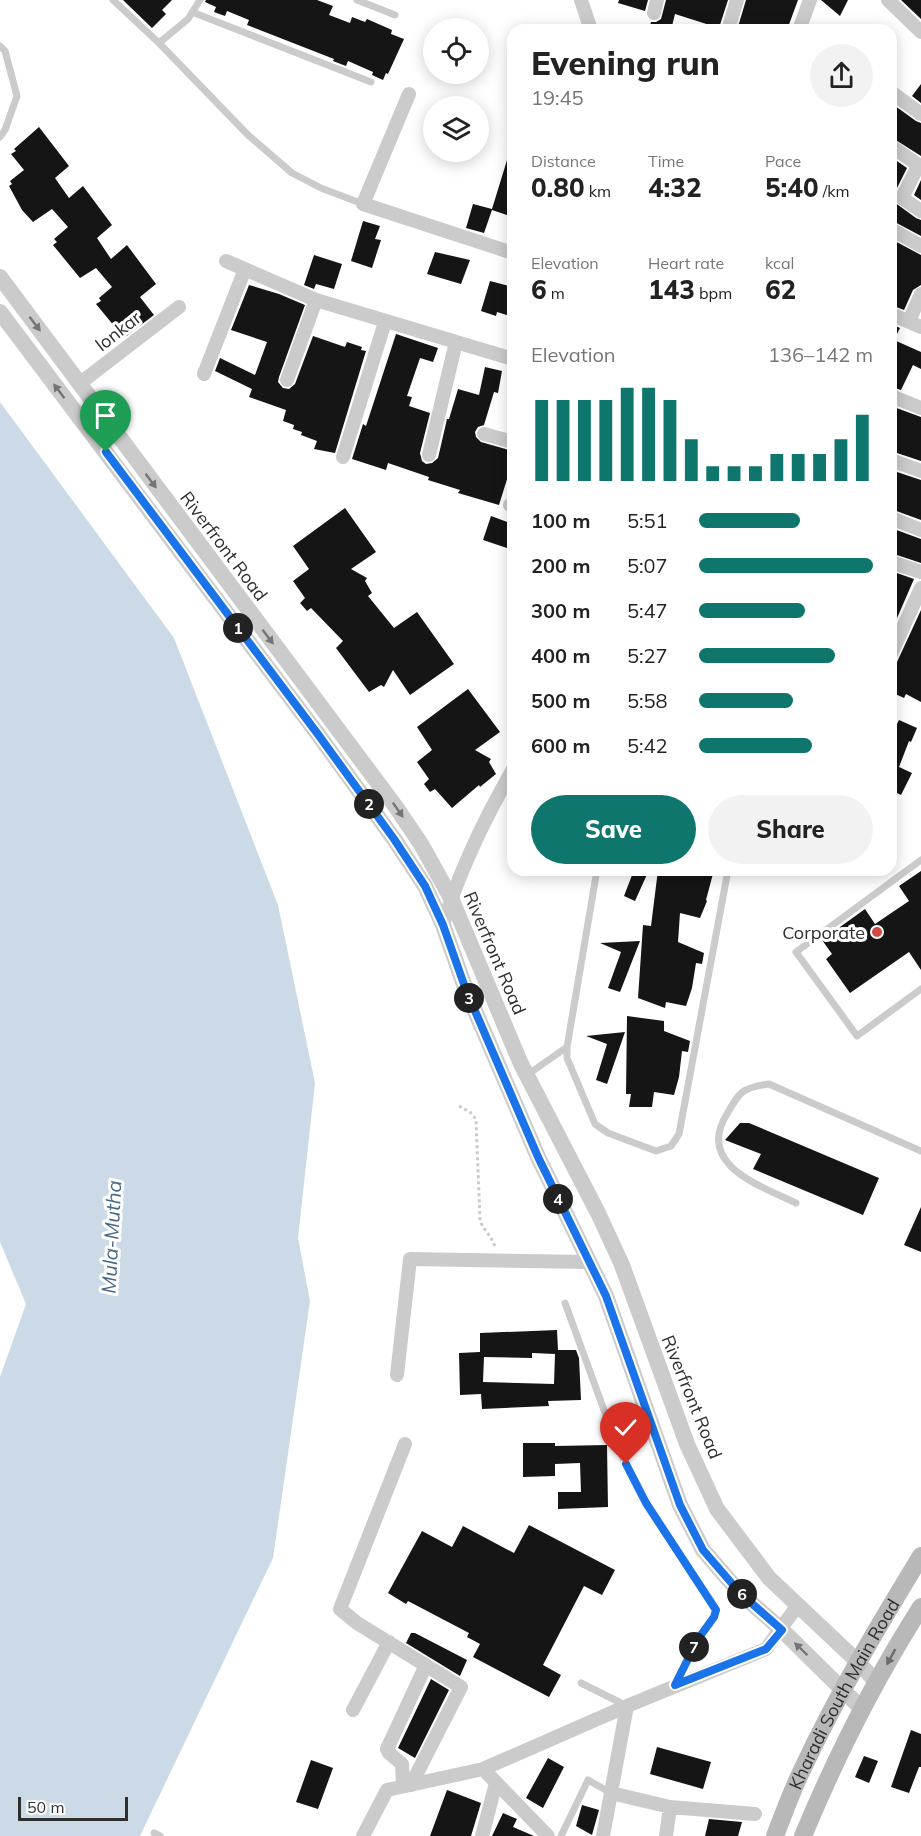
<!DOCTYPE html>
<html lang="en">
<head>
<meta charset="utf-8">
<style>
	body { margin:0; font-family:Mulish,sans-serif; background:#f2f2f2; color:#222; height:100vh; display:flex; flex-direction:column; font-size:22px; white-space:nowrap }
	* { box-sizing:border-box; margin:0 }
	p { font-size:20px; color:#767676 }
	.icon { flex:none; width:33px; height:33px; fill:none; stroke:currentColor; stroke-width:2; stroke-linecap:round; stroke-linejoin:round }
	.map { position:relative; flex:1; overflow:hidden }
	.side { position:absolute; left:507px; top:24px; width:390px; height:852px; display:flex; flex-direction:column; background:#fff; border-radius:18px; box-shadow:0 3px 15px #0003 }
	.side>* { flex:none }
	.tools { position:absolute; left:423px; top:18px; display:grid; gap:12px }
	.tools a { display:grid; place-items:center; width:66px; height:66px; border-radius:50%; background:#fff; box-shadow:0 3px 15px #0003; font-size:30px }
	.scale { position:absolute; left:18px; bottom:15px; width:110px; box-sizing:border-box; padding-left:6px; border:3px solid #2e2e2e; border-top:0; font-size:16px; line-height:21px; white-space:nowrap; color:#2e2e2e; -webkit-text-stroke:4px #fff; paint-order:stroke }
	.pin { position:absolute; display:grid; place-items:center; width:51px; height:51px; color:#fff; margin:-62px -26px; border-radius:50% 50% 50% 0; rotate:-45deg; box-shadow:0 0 6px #0007 }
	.pin .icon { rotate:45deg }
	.km { position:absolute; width:30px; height:30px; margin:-15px; border-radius:50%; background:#222; color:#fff; font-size:16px; line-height:30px; text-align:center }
	.round { display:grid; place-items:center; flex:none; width:63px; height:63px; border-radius:32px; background:#f2f2f2 }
	.headline { display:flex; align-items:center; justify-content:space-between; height:102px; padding:0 24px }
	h1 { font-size:33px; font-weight:800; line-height:45px }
	.stats { display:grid; grid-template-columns:repeat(3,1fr); gap:9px; height:102px; padding:6px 24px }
	.stats div { display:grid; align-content:center }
	.stats b { font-size:26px; font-weight:800 }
	.stats small { font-size:16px; font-weight:400 }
	.stats p { font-size:16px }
	.chart { height:168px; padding:12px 24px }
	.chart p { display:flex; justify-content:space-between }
	.chart svg { width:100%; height:108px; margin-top:6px; stroke:#0f766e; stroke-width:6 }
	.primary-button { display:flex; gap:12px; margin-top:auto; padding:12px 24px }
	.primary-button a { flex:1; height:69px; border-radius:36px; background:#0f766e; color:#fff; font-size:24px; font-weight:800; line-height:69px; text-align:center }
	.primary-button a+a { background:#f2f2f2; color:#222 }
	ul { padding:0 24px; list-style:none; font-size:20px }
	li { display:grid; grid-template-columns:96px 72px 1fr; align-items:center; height:45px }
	li i { height:15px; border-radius:8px; background:#0f766e }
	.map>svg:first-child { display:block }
	.water { fill:#ccdae7 }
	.building { fill:#151515; fill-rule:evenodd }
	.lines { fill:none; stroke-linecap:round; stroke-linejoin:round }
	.path { stroke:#cbcbcb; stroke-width:3; stroke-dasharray:3 3; stroke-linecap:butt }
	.service { stroke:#cbcbcb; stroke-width:7 }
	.minor { stroke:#cbcbcb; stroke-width:14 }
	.tertiary { stroke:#cbcbcb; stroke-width:16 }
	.secondary { stroke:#b8b8b8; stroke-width:18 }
	.oneway { fill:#757575 }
	.oneway2 { fill:#6c6c6c }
	.route-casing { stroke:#fff; stroke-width:12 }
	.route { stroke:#1a73e8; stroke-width:8 }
	.poi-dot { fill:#d14944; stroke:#fff; stroke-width:2 }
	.labels { text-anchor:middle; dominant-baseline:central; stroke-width:6; stroke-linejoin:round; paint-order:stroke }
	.street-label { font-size:18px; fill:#2e2e2e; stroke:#fff }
	.poi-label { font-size:18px; fill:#2e2e2e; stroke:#fff; text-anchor:end }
	.water-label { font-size:20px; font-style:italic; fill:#456687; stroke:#fff }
</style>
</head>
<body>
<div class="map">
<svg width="921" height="1836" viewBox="0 0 921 1836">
	<rect width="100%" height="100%" fill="#fff"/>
	<path class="water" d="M 0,402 L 174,638 L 278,905 L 315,1083 L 298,1238 L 310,1301 L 273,1558 L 140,1836 L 0,1836 L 0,1377 L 26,1304 L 0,1242 Z"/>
	<path class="building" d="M 123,0 L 172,0 L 162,10 L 166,14 L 152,28 Z
		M 206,0 L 317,0 L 333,6 L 329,15 L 350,23 L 352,17 L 365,22 L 367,19 L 392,30 L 391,34 L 404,39 L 388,74 L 386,73 L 383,80 L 372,75 L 373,72 L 348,61 L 346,66 L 333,61 L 334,59 L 247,25 L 249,20 L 227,11 L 225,16 L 214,12 L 216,7 L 205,2 Z
		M 619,0 L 648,0 L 645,11 L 618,3 Z
		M 666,0 L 728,0 L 719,28 L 675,14 L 671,30 L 649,30 L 651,22 L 656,22 L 661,19 Z
		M 746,0 L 798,0 L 787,30 L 737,30 Z
		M 821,0 L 848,0 L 840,16 Z
		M 901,0 L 921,0 L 921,19 Z
		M 921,84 L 921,103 L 912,96 Z
		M 891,103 L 916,121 L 921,123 L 921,156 L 891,137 Z
		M 39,127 L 69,166 L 55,178 L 69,198 L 83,186 L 112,225 L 97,238 L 111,259 L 127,245 L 156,284 L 140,297 L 154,315 L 124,338 L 96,304 L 101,301 L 99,298 L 112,287 L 96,268 L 80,278 L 53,245 L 57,242 L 54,239 L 68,227 L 52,209 L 33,222 L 22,210 L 9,186 L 12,184 L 10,181 L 24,170 L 11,154 L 16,151 L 14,149 Z
		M 511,147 L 513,147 L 513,217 L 492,210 L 484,233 L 466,228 L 473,204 L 492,209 Z
		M 891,157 L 907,168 L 894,194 L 894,202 L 916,218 L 921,220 L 921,236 L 891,220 Z
		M 921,180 L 921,200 L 914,195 Z
		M 363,221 L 380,226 L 375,239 L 381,240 L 372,268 L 351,261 Z
		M 891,239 L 921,255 L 921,285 L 913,290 L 904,310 L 891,305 Z
		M 435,252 L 470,260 L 461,284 L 427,274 Z
		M 314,255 L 342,264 L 334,289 L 316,284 L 314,289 L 304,285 Z
		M 490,281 L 513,287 L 513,317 L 497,312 L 496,316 L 481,311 Z
		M 249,285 L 279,294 L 305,305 L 279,377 L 278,382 L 283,388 L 289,389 L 295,384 L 313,336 L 345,347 L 347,342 L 362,347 L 361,350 L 366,351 L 335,453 L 314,449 L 317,441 L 301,435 L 302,432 L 293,429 L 294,425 L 283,421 L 286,410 L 249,397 L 252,389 L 215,371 L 220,358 L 255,375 L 267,342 L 231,330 Z
		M 891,324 L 900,328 L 894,340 L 921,352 L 921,369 L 913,365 L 901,390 L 891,387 Z
		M 396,334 L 438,348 L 433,362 L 420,358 L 407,396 L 412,397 L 409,406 L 430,413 L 420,453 L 422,461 L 426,464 L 432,463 L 438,458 L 447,419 L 449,419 L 458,389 L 479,395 L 485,367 L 502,371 L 498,393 L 494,392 L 484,425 L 478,427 L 475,432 L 476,437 L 481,442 L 513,451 L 513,477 L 508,476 L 499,505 L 458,493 L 460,490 L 428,480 L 429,477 L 388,463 L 386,470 L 352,459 L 363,424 L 366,426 Z
		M 891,406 L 921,417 L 921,461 L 891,451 Z
		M 891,470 L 921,480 L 921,520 L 891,509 L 891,493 L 896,484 L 891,482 Z
		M 345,508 L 376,552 L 351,569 L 367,578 L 365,581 L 372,593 L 368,596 L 394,628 L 417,612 L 454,664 L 410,695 L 393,670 L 384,687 L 381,685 L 369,692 L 336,648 L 343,641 L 311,608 L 307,611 L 300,603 L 305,598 L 293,581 L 309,569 L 293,546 Z
		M 491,516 L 513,524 L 513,540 L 510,549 L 483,540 Z
		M 891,528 L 921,539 L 921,563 L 891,553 Z
		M 891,571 L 914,579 L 891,632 Z
		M 921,610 L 921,702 L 906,694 L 904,698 L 891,692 L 891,675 Z
		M 468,689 L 500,732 L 475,750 L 491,759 L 489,762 L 496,774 L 480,787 L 479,785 L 452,808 L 435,789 L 430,792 L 424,784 L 429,779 L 417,762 L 432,750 L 417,727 Z
		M 899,720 L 917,728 L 911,742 L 909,741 L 899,767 L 912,773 L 901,795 L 891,790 L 891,736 Z
		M 634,870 L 649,870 L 635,901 L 624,896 Z
		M 658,870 L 714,870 L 706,900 L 707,901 L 700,918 L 680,913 L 678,942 L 704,953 L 702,964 L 696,963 L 692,988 L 686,1006 L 666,1002 L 665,1008 L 638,998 L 643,925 L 651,926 Z
		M 921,871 L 921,970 L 909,952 L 850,993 L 826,959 L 832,954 L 822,940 L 865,909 L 875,924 L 909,901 L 899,886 Z
		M 640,941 L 620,992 L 608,988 L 621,952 L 600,943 Z
		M 627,1016 L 664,1021 L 664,1031 L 690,1041 L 688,1052 L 682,1051 L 679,1077 L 674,1095 L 654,1092 L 652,1107 L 629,1107 L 631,1094 L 626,1094 Z
		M 625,1032 L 607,1084 L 596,1080 L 607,1044 L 586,1036 Z
		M 740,1123 L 749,1123 L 879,1178 L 863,1215 L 753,1169 L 761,1154 L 725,1140 Z
		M 921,1207 L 921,1252 L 904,1245 Z
		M 557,1330 L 558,1350 L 576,1350 L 579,1358 L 581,1400 L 548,1401 L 549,1406 L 482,1409 L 481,1394 L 460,1395 L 459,1353 L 480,1352 L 480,1333 ZM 532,1353 L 555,1354 L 554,1384 L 483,1382 L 484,1357 L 532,1358 Z
		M 523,1443 L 555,1443 L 555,1446 L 607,1445 L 608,1507 L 558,1509 L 558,1492 L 581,1492 L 580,1463 L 555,1464 L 555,1476 L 523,1477 Z
		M 529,1525 L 615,1570 L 602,1595 L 584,1586 L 543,1665 L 561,1675 L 549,1697 L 473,1657 L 480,1644 L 467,1637 L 469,1633 L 408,1601 L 406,1604 L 388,1593 L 422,1531 L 452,1547 L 463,1526 L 514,1553 Z
		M 411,1633 L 415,1633 L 467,1660 L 460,1676 L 406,1643 Z
		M 431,1679 L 449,1690 L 415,1758 L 398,1748 Z
		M 911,1730 L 921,1734 L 921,1767 L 919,1767 L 909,1793 L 891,1787 Z
		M 657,1747 L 711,1762 L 703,1789 L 650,1774 Z
		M 864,1756 L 878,1761 L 869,1783 L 855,1777 Z
		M 548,1758 L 564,1767 L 543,1808 L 526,1798 Z
		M 311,1760 L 333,1768 L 318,1809 L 296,1802 Z
		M 447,1790 L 481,1803 L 471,1836 L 430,1836 Z
		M 582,1805 L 599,1810 L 592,1835 L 576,1826 Z
		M 503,1813 L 517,1819 L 513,1827 L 534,1836 L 492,1836 Z
		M 709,1819 L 742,1822 L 738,1836 L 705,1836 Z"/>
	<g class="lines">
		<path class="path" d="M 459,1106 L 470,1112 L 476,1119 L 480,1220 C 483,1230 492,1236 495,1247"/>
		<path class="service" d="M 113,0 L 159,43 L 248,135 L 292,173 L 321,188 L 363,204
			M 357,0 L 395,15
			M 192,12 L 371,82
			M 159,43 L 188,19 L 200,0
			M 0,46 L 5,51 L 17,96 L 5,130 L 0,137
			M 921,860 L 796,952 L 857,1036 L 921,989
			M 597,870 L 567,1047 L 567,1058 L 595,1124 L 608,1133 L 656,1151 L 671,1146 L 679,1134 L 728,870
			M 527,1075 L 567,1047
			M 796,1203 C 761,1186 695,1165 727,1114 C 740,1091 742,1088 769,1084 L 921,1151
			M 565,1303 L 612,1432 L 626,1464 L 646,1503 L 716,1610 L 714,1617 L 698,1639 L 675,1684
			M 581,1683 L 627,1706
			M 154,1833 L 160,1836
			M 561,1836 L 588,1780 L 611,1793"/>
		<path class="minor" d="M 581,0 L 591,30
			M 888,0 L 921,32
			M 654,13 L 657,0
			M 728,30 L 737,0
			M 799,30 L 810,0
			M 891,92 L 921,114
			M 409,94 L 363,204 L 513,253
			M 891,146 L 917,164 L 917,168 L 902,198 L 921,211
			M 891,229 L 921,246
			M 226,261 L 316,300 L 513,359
			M 891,314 L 921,327
			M 909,321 L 921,294
			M 204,374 L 245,269
			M 287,380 L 316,300
			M 79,384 L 179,307
			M 891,396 L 921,408
			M 484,434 L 513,442
			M 429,455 L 456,342
			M 343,457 L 385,322
			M 891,460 L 921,471
			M 510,505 L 513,506
			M 891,518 L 921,530
			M 891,562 L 921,572
			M 891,654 L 921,588
			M 443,925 C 459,871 485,818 513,769
			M 397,1375 L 410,1259 L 590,1262
			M 405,1444 L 340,1609 L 357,1623 L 461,1687 L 411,1785
			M 353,1710 L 389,1642
			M 483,1769 L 548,1836
			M 403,1786 L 402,1764 L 389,1753 L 387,1749 L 426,1665
			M 611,1793 L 670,1807 L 755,1814
			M 363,1836 L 387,1790 L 483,1769 L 627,1706 L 766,1649 L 798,1605
			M 482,1836 L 496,1783
			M 603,1836 L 627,1706
			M 666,1836 L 670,1807"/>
		<path class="tertiary" d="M 0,277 L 396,807 L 421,844 L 451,898 L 521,1064 L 599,1215 L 622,1265 L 687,1444 L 717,1509 L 769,1578 L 858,1662 L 877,1683
			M 0,312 L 317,733 L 394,839 L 425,886 L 443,925 L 466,990 L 538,1157 L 606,1296 L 680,1505 L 703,1550 L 741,1594 L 782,1630 L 862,1709"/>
		<g class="secondary">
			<path id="s1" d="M 775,1836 C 784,1813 792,1790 803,1768 C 837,1695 879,1625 921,1556"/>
			<path d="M 803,1836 C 836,1757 875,1679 921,1607"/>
		</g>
	</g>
	<defs><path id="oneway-solid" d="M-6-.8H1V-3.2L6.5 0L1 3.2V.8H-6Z" transform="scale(1.5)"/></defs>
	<g class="oneway">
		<use href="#oneway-solid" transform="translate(35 324) rotate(53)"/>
		<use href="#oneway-solid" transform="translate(59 391) rotate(-127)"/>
		<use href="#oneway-solid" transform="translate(151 481) rotate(53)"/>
		<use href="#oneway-solid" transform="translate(268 637) rotate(53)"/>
		<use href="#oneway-solid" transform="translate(398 810) rotate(55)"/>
		<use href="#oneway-solid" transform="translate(801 1649) rotate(-136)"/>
	</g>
	<use class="oneway2" href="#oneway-solid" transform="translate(891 1657) rotate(119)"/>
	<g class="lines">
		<g class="route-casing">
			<path id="route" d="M 106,452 L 317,733 L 394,839 L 425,886 L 443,925 L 466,990 L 538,1157 L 606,1296 L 680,1505 L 703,1550 L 741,1594 L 782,1630 L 766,1649 L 675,1685 L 698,1639 L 714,1617 L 716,1610 L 646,1503 L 626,1464"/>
		</g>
		<use href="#route" class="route"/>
	</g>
	<circle class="poi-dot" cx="877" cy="932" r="6"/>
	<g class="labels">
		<g class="street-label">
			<text transform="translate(118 331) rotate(-38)">lonkar</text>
			<text transform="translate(224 546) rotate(53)">Riverfront Road</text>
			<text transform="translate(495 953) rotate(67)">Riverfront Road</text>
			<text transform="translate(692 1397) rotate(68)">Riverfront Road</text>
			<text stroke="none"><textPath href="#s1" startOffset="158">Kharadi South Main Road</textPath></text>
		</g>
		<g class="poi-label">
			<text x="865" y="932">Corporate</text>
		</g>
		<g class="water-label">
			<text transform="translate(111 1237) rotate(-87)">Mula-Mutha</text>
		</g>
	</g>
</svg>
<div class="tools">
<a><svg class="icon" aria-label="locate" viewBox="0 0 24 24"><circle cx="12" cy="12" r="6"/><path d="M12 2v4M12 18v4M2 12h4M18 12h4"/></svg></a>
<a><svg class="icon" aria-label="layers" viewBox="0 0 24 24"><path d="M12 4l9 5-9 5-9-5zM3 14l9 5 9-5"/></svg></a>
</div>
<div class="scale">50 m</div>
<div class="pin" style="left:106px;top:452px;background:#1e9e55"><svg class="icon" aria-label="arrive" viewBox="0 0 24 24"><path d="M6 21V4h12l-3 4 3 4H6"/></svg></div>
<div class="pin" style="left:626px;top:1464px;background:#d93025"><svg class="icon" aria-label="check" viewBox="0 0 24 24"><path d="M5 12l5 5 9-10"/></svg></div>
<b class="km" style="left:238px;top:628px">1</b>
<b class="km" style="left:369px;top:804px">2</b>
<b class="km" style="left:469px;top:998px">3</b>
<b class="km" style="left:558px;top:1199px">4</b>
<b class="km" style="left:742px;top:1594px">6</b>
<b class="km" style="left:694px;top:1647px">7</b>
<section class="side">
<div class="headline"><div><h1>Evening run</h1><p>19:45</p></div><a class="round"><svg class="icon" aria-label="share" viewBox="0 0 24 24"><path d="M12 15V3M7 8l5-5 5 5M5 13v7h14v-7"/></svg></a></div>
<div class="stats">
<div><p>Distance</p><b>0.80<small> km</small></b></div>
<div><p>Time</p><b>4:32</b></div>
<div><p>Pace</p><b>5:40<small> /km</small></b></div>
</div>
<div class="stats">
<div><p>Elevation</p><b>6<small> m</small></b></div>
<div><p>Heart rate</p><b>143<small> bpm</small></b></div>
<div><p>kcal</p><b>62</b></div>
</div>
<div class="chart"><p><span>Elevation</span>136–142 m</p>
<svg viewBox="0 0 160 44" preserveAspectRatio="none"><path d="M5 44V11M15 44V11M25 44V11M35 44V11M45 44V6M55 44V6M65 44V11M75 44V27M85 44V38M95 44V38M105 44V38M115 44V33M125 44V33M135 44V33M145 44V27M155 44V17"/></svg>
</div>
<ul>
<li><b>100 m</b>5:51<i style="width:58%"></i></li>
<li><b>200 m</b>5:07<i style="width:100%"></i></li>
<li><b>300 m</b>5:47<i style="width:61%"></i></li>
<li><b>400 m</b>5:27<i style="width:78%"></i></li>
<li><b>500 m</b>5:58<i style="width:54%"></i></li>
<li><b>600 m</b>5:42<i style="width:65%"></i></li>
</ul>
<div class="primary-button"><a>Save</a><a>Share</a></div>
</section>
</div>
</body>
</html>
